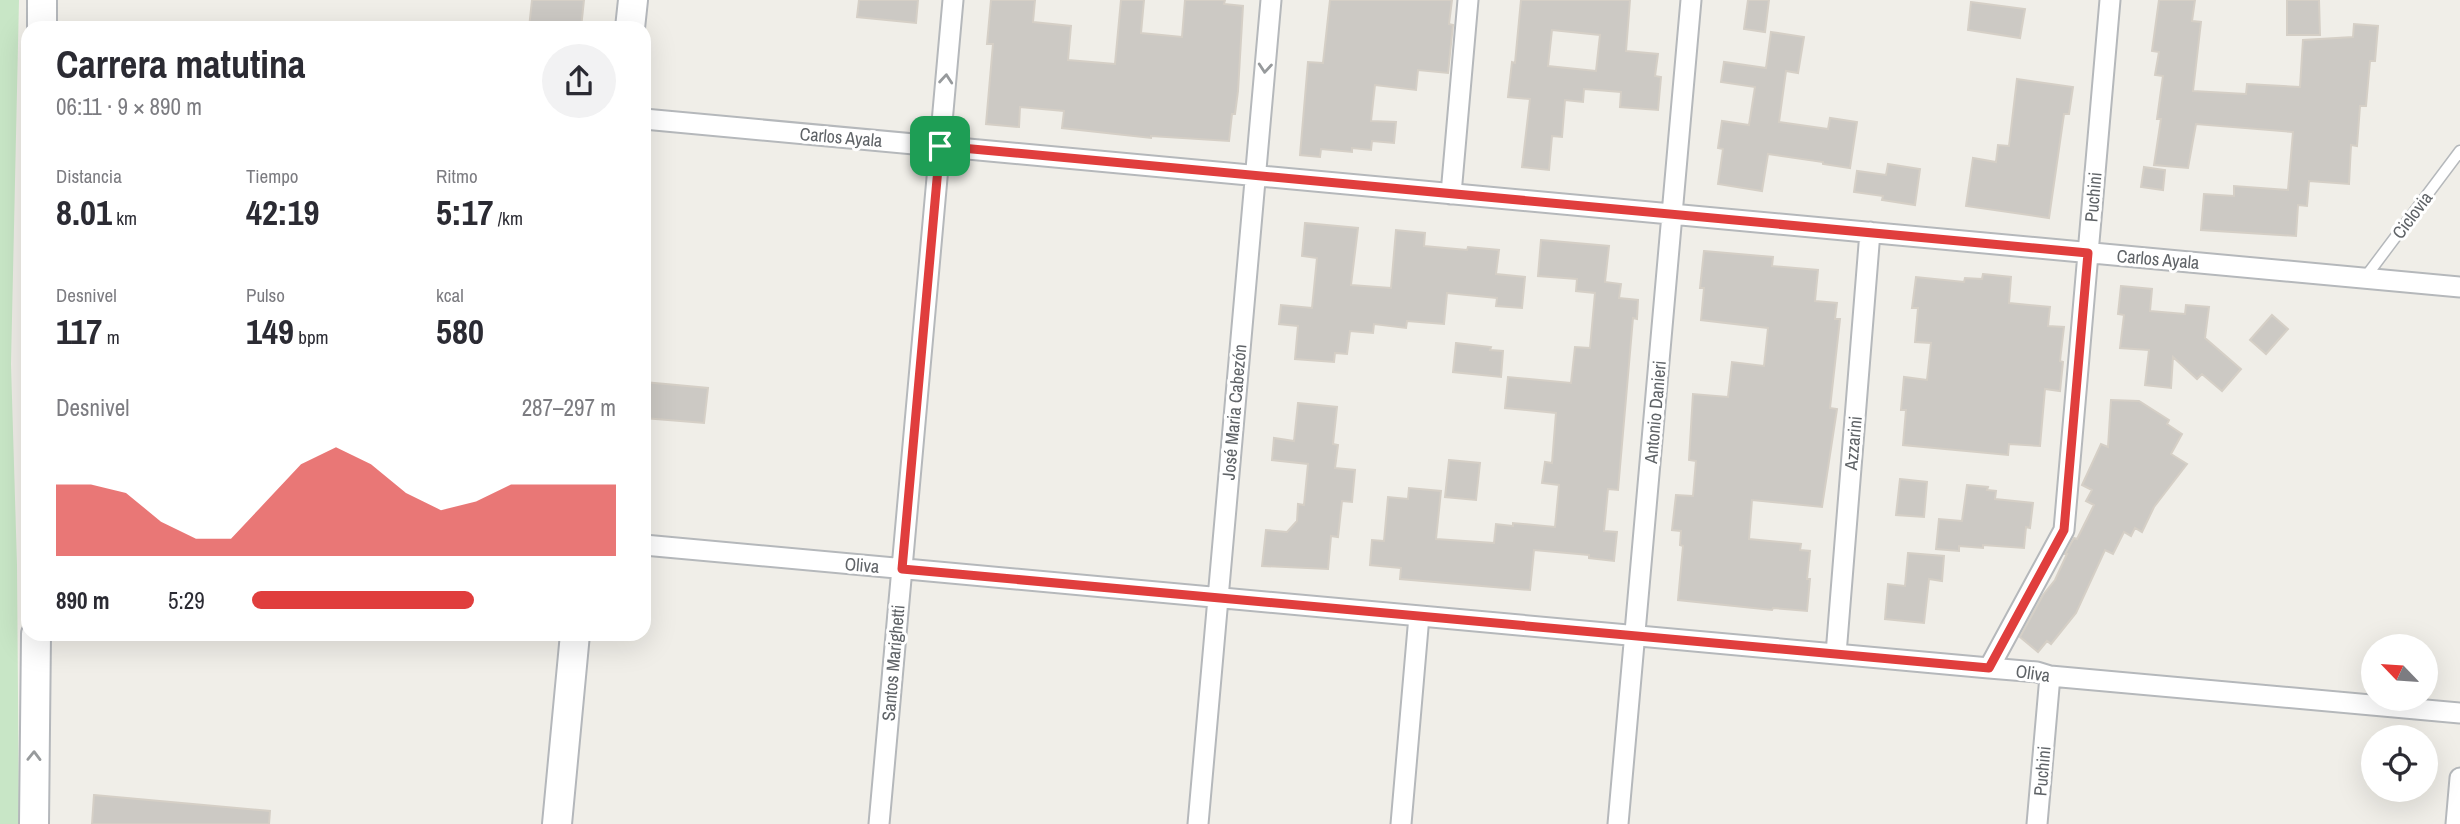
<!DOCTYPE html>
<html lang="es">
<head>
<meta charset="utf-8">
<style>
	body { margin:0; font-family:"Archivo Narrow",sans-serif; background:#f2f2f3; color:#2b2b33; height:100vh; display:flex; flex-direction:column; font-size:26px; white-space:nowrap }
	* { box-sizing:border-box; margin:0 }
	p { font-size:23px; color:#7c7c81 }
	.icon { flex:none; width:38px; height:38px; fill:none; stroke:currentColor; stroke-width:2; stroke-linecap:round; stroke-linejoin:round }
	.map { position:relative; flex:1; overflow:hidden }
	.side { position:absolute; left:21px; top:21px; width:630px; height:620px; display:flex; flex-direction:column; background:#fff; border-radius:21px; box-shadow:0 7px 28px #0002 }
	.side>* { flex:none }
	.needle { width:46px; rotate:295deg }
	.buttons { position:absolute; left:2361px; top:634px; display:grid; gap:14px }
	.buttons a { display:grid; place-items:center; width:77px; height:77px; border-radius:50%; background:#fff; box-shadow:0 7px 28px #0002; font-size:35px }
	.pin { position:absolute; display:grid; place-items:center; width:60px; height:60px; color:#fff; margin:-30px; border-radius:14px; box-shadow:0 4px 10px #0006 }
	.round { display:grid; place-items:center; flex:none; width:74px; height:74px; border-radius:37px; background:#f2f2f3 }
	.headline { display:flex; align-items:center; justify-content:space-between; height:119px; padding:0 35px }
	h1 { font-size:38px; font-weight:800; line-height:52px }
	.stats { display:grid; grid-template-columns:repeat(3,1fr); gap:10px; height:119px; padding:7px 35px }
	.stats div { display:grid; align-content:center }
	.stats b { font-size:35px; font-weight:800 }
	.stats small { font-size:19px; font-weight:400 }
	.stats p { font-size:19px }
	.chart { height:196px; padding:14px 35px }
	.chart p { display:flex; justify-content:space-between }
	.chart svg { width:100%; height:126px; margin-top:7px; fill:#e03e3d; opacity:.7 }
	ul { padding:0 35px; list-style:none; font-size:23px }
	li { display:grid; grid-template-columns:112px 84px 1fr; align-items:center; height:52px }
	li i { height:18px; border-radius:9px; background:#e03e3d }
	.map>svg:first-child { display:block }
	.green { fill:#c8e6c6 }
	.building { fill:#ccc9c4; stroke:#d5cfc6; stroke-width:2; fill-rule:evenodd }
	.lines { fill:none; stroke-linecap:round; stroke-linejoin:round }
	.service-casing { stroke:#b5b8bb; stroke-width:13 }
	.minor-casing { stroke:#b5b8bb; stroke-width:23 }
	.secondary-casing { stroke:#b4b7bb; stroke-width:32 }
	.service { stroke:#fff; stroke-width:10 }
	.minor { stroke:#fff; stroke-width:19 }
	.secondary { stroke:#fff; stroke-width:28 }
	.oneway { stroke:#979a9c }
	.route-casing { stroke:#fff; stroke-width:14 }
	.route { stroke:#e03e3d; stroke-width:9 }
	.labels { text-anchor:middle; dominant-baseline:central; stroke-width:6; stroke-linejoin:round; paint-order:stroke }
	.street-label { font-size:18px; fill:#5f6367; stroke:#fff }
</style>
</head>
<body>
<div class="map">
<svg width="2460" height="824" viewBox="0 0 2460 824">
	<rect width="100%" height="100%" fill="#f0eee8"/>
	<path class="green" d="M 0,0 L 19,0 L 11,364 L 17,565 L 19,824 L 0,824 Z"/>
	<path class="building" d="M 532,0 L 584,0 L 581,28 L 529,28 Z
		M 859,0 L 918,0 L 916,23 L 857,17 Z
		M 991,0 L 1035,0 L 1033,22 L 1071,26 L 1068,60 L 1115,64 L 1121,0 L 1144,0 L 1141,33 L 1182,37 L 1185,0 L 1225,0 L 1224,4 L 1243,6 L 1238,91 L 1235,114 L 1232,114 L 1229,141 L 1151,136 L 1151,138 L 1062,128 L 1064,111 L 1020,107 L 1019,127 L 986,124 L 993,44 L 987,44 Z
		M 1330,0 L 1452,0 L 1449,24 L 1453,25 L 1448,73 L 1418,70 L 1416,90 L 1375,85 L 1371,121 L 1396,122 L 1394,143 L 1372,141 L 1371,150 L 1352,148 L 1352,152 L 1321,149 L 1320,157 L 1300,155 L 1308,62 L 1323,63 Z
		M 1521,0 L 1630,0 L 1626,51 L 1658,54 L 1655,76 L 1661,77 L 1658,110 L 1620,107 L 1621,92 L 1584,89 L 1583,102 L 1565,100 L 1562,137 L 1552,136 L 1549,170 L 1522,167 L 1530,99 L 1508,97 L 1512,62 L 1515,63 ZM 1552,30 L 1600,35 L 1596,71 L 1548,66 Z
		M 1748,0 L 1769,0 L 1765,32 L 1744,29 Z
		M 2159,0 L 2195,0 L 2192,21 L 2201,22 L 2193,91 L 2246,94 L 2247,84 L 2300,87 L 2303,40 L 2353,37 L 2354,24 L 2378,26 L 2375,61 L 2370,61 L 2366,106 L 2360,106 L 2357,146 L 2351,145 L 2349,184 L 2309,181 L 2307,206 L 2298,205 L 2296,236 L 2201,230 L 2204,194 L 2234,196 L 2234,186 L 2288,190 L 2293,132 L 2196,124 L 2188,168 L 2154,165 L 2161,119 L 2157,119 L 2163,76 L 2155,75 L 2159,52 L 2152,51 Z
		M 2287,0 L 2319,0 L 2320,35 L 2287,35 Z
		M 1971,2 L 2025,9 L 2020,38 L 1968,30 Z
		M 1771,32 L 1804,37 L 1798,73 L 1786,71 L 1779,122 L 1828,129 L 1830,118 L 1857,122 L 1850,168 L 1823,164 L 1823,162 L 1768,154 L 1762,191 L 1718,184 L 1723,149 L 1718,148 L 1722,121 L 1749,125 L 1755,87 L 1721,82 L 1724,62 L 1766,68 Z
		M 2017,79 L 2073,87 L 2069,114 L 2064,114 L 2049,218 L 1966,206 L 1973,158 L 1996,162 L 1998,145 L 2009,146 Z
		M 1888,164 L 1920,169 L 1915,205 L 1882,200 L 1883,196 L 1854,192 L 1857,171 L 1886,175 Z
		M 2144,167 L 2165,170 L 2163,190 L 2141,187 Z
		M 1305,223 L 1358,228 L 1351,285 L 1391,288 L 1396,230 L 1425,233 L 1424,246 L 1467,250 L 1468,247 L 1499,250 L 1496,274 L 1525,277 L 1522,308 L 1496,306 L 1497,298 L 1447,293 L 1444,324 L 1407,321 L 1406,328 L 1374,324 L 1373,333 L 1350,331 L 1347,354 L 1335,353 L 1334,362 L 1295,359 L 1298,326 L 1279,324 L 1281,305 L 1312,308 L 1317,258 L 1302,256 Z
		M 1541,240 L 1609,246 L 1605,282 L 1621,284 L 1619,298 L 1638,300 L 1637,319 L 1633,318 L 1618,490 L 1608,489 L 1604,531 L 1617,532 L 1614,561 L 1589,558 L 1589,555 L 1534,550 L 1530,590 L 1400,579 L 1401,568 L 1370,565 L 1372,540 L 1384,541 L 1388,497 L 1408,499 L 1409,488 L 1441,491 L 1436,539 L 1494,543 L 1496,524 L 1513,526 L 1513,523 L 1555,527 L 1559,485 L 1542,483 L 1545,462 L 1552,463 L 1556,413 L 1505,408 L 1508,377 L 1571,383 L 1575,347 L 1590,348 L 1595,293 L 1576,291 L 1577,279 L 1538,276 Z
		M 1704,251 L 1773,257 L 1772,266 L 1818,270 L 1815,301 L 1837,303 L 1835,319 L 1840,319 L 1830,408 L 1837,409 L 1822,507 L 1752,500 L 1749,539 L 1801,544 L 1800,550 L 1810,551 L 1807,579 L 1810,579 L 1807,611 L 1773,608 L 1772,610 L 1678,600 L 1683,546 L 1680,545 L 1681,531 L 1672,530 L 1676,495 L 1693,496 L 1696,461 L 1689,460 L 1693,394 L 1728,397 L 1732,362 L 1764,366 L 1768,328 L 1701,320 L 1704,288 L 1700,288 Z
		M 1983,274 L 2011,277 L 2009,303 L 2050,307 L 2048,326 L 2064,327 L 2060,361 L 2063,362 L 2060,391 L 2045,389 L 2040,446 L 2009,444 L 2008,455 L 1903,445 L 1906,410 L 1901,410 L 1904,377 L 1927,380 L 1931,343 L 1915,342 L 1918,308 L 1912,308 L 1916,277 L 1964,282 L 1965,278 L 1982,279 Z
		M 2121,286 L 2152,289 L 2150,311 L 2185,314 L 2186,305 L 2209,307 L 2205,338 L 2241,369 L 2222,391 L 2202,374 L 2197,379 L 2173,357 L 2171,388 L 2145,385 L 2149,350 L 2120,348 L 2124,315 L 2118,314 Z
		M 2272,315 L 2288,329 L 2266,354 L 2250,340 Z
		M 1456,343 L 1491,347 L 1490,350 L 1503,351 L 1501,377 L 1453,372 Z
		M 644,382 L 708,388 L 704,423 L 644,418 Z
		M 2111,400 L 2139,401 L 2169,420 L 2167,424 L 2182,434 L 2171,454 L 2187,464 L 2154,507 L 2142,532 L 2135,528 L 2131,536 L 2124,532 L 2113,554 L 2105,550 L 2076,613 L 2051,644 L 2047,641 L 2038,652 L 2020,637 L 2043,595 L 2055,580 L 2067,554 L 2065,554 L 2074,538 L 2077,539 L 2094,505 L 2086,501 L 2092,490 L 2082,485 L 2101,444 L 2108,447 Z
		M 1298,403 L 1337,407 L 1333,444 L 1338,445 L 1335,468 L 1355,470 L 1352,502 L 1342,501 L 1338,537 L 1331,536 L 1328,569 L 1262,566 L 1266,530 L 1287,532 L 1297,521 L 1298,504 L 1304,505 L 1308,464 L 1272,460 L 1274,438 L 1294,441 Z
		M 1449,460 L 1480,463 L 1476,500 L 1445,497 Z
		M 1900,479 L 1927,482 L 1924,517 L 1896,515 Z
		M 1967,485 L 1988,487 L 1987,490 L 1996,491 L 1995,499 L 2033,503 L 2030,528 L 2026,527 L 2024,548 L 1983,545 L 1983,548 L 1959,546 L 1959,551 L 1936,549 L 1939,519 L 1962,521 Z
		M 1908,553 L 1944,556 L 1942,581 L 1929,579 L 1924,623 L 1885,619 L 1888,584 L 1905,586 Z
		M 94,795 L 270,811 L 269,824 L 92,824 Z"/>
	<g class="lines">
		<g class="service-casing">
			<path id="service" d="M 2364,279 L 2460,151"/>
		</g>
		<g class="minor-casing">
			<path id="minor" d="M 644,119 L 2460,287
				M 1451,194 L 1468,0
				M 644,545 L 1989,668 L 2037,672 L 2050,676 L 2460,713
				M 1836,654 L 1870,232
				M 1989,668 L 2064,530 L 2110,0
				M 879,824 L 953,0
				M 1198,824 L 1271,0
				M 1401,824 L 1419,616
				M 1618,824 L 1691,0
				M 2037,824 L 2050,676
				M 2456,824 L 2460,778"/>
		</g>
		<g class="secondary-casing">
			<path id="secondary" d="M 42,28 L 42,0
				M 630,28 L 633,0
				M 34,824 L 36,634
				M 557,824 L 575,634"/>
		</g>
		<use href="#service" class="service"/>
		<use href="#minor" class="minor"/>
		<use href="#secondary" class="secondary"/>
	</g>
	<defs><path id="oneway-chevron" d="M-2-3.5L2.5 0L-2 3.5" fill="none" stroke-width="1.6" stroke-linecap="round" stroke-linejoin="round" transform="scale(1.75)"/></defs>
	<g class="oneway">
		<use href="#oneway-chevron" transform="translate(1265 68) rotate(95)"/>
		<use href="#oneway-chevron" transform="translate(946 79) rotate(-85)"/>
		<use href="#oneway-chevron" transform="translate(34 756) rotate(-89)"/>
	</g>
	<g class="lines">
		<g class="route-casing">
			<path id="route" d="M 940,146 L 2088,253 L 2064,530 L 1989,668 L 902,569 Z"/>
		</g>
		<use href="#route" class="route"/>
	</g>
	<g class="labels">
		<g class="street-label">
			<text transform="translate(841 137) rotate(5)">Carlos Ayala</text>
			<text transform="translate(2093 197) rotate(-85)">Puchini</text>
			<text transform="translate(2412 215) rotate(-53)">Ciclovia</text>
			<text transform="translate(2158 259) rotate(5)">Carlos Ayala</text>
			<text transform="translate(1234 412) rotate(-85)">José Maria Cabezón</text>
			<text transform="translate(1655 412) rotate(-85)">Antonio Danieri</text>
			<text transform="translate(1853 443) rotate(-85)">Azzarini</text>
			<text transform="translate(862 565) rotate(5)">Oliva</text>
			<text transform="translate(893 663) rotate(-85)">Santos Marighetti</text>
			<text transform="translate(2033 673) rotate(8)">Oliva</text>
			<text transform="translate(2042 771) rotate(-85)">Puchini</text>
		</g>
	</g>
</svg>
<div class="buttons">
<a><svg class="needle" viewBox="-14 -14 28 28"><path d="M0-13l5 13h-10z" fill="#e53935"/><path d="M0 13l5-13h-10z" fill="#7c7c81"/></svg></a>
<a><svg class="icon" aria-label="locate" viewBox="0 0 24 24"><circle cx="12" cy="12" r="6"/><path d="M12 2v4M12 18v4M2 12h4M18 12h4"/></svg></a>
</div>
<div class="pin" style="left:940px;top:146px;background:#1e9e55"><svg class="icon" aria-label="arrive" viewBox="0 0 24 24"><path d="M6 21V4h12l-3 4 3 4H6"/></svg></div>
<section class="side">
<div class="headline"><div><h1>Carrera matutina</h1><p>06:11 · 9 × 890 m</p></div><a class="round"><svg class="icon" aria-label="share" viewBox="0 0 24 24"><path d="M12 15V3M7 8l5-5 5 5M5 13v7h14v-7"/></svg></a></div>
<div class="stats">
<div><p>Distancia</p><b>8.01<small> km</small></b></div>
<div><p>Tiempo</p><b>42:19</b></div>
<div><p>Ritmo</p><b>5:17<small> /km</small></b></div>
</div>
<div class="stats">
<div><p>Desnivel</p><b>117<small> m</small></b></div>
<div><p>Pulso</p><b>149<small> bpm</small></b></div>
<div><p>kcal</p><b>580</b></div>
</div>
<div class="chart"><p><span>Desnivel</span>287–297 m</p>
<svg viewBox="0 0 160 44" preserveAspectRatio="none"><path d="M0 44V19L10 19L20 22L30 32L40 38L50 38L60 25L70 12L80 6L90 12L100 22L110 28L120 25L130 19L140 19L150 19L160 19V44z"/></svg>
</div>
<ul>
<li><b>890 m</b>5:29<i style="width:61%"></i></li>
</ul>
</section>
</div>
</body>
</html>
